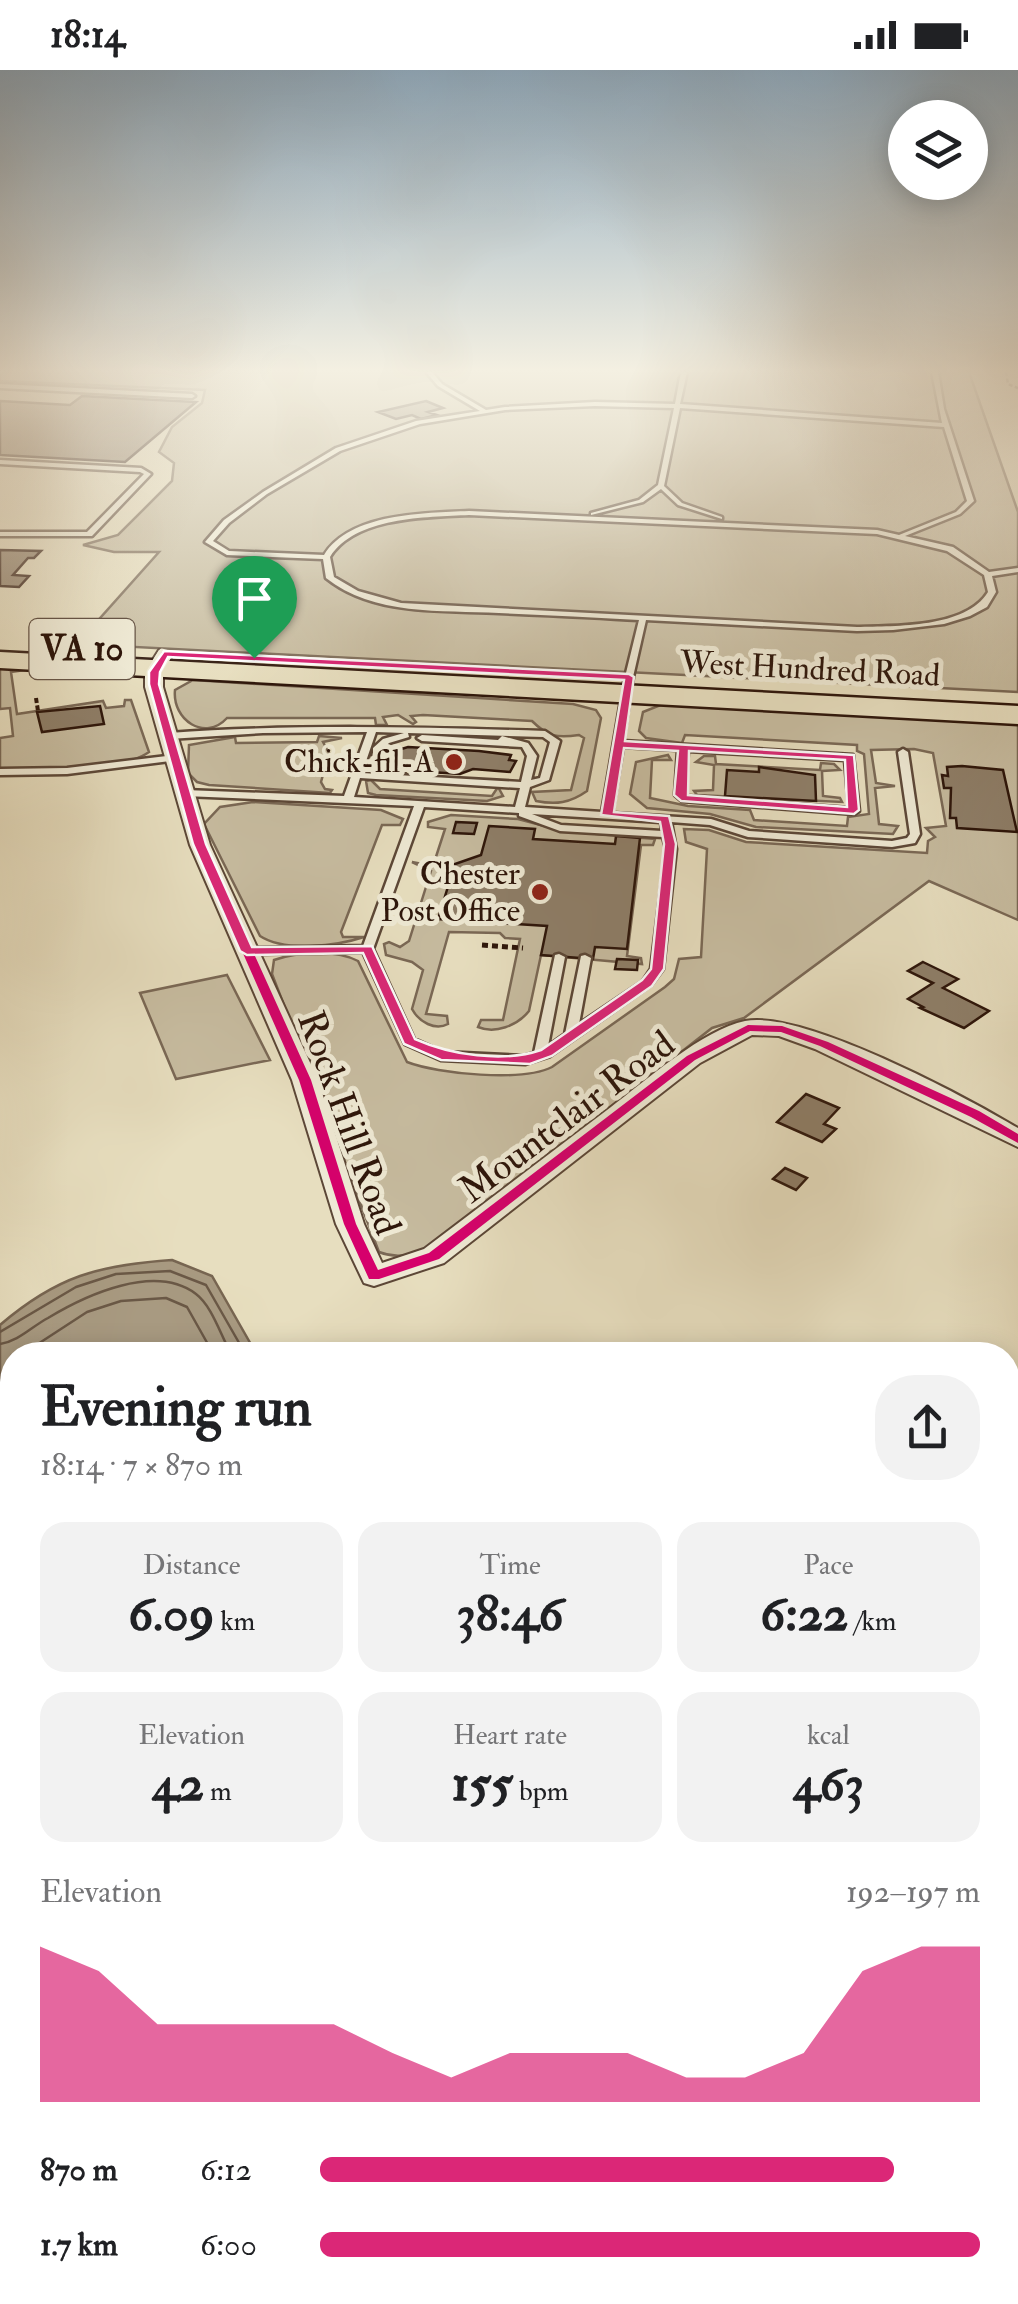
<!DOCTYPE html>
<html lang="en">
<head>
<meta charset="utf-8">
<style>
	body { margin:0; font-family:"IM FELL Double Pica",serif; background:#f2f2f2; color:#202124; height:100vh; display:flex; flex-direction:column; font-size:38px; white-space:nowrap }
	* { box-sizing:border-box; margin:0 }
	p { font-size:32px; color:#757577 }
	.icon { flex:none; width:55px; height:55px; fill:none; stroke:currentColor; stroke-width:2; stroke-linecap:round; stroke-linejoin:round }
	.map { position:relative; flex:1; overflow:hidden }
	.sheet { position:absolute; left:0px; top:1272px; width:1020px; height:962px; display:flex; flex-direction:column; background:#fff; border-radius:40px 40px 0 0; box-shadow:0 5px 25px #0003 }
	.sheet>* { flex:none }
	.fabs { position:absolute; left:888px; top:30px; display:grid; gap:20px }
	.fabs a { display:grid; place-items:center; width:100px; height:100px; border-radius:50%; background:#fff; box-shadow:0 5px 25px #0003; font-size:50px }
	.pin { position:absolute; display:grid; place-items:center; width:85px; height:85px; color:#fff; margin:-102px -42px; border-radius:50% 50% 50% 0; rotate:-45deg; box-shadow:0 0 10px #0007 }
	.pin .icon { rotate:45deg }
	.round { display:grid; place-items:center; flex:none; width:105px; height:105px; border-radius:40px; background:#f2f2f2 }
	.head { display:flex; align-items:center; justify-content:space-between; height:170px; padding:0 40px }
	h1 { font-size:55px; font-weight:700; line-height:75px }
	.metrics { display:grid; grid-template-columns:repeat(3,1fr); gap:15px; height:170px; padding:10px 40px }
	.metrics div { display:grid; align-content:center; border-radius:25px; background:#f2f2f2; text-align:center }
	.metrics b { font-size:50px; font-weight:700 }
	.metrics small { font-size:28px; font-weight:400 }
	.metrics p { font-size:28px }
	.chart { height:280px; padding:20px 40px }
	.chart p { display:flex; justify-content:space-between }
	.chart svg { width:100%; height:180px; margin-top:10px; fill:#db2777; opacity:.7 }
	ul { padding:0 40px; list-style:none; font-size:32px }
	li { display:grid; grid-template-columns:160px 120px 1fr; align-items:center; height:75px }
	li i { height:25px; border-radius:12px; background:#db2777 }
	.status { display:flex; justify-content:space-between; align-items:center; height:70px; padding:0 50px; background:#fff; direction:ltr }
	.status svg { height:28px; fill:currentColor }
	.map>svg:first-child { display:block }
	.green { fill:#c7bca0; stroke:#7a6855; stroke-width:2.5 }
	.water { fill:#a89a81; stroke:#776551; stroke-width:2.5 }
	.lines { fill:none; stroke-linecap:round; stroke-linejoin:round }
	.shore { stroke:#6a5846; stroke-width:2.5 }
	.building { fill:#8e7e68; stroke:#2d150a; stroke-width:2.5 }
	.service-casing { stroke:#5c4737; stroke-width:5 }
	.minor-casing { stroke:#5c4737; stroke-width:4 }
	.primary-casing { stroke:#2d150a; stroke-width:5 }
	.path-far2 { stroke:#2d150a; stroke-width:2.5; stroke-dasharray:4 2.5; stroke-linecap:butt }
	.path-far1 { stroke:#2d150a; stroke-width:4; stroke-dasharray:5 2.5; stroke-linecap:butt }
	.path { stroke:#2d150a; stroke-width:5; stroke-dasharray:6 4; stroke-linecap:butt }
	.service { fill:#efead5; fill-rule:evenodd }
	.minor { fill:#efead5; fill-rule:evenodd }
	.primary { fill:#e7debf; fill-rule:evenodd }
	.cycleway-casing { stroke:#efead5; stroke-width:7 }
	.cycleway { fill:#d6006c; fill-rule:evenodd }
	.route { fill:#db2777; stroke:#fff; stroke-width:2.5; fill-rule:evenodd }
	.poi-dot { fill:#8f2418; stroke:#efead5; stroke-width:4 }
	.labels { text-anchor:middle; dominant-baseline:central; stroke-width:10; stroke-linejoin:round; paint-order:stroke }
	.far-street-label { font-size:32px; fill:#2d150a; stroke:#efead5 }
	.far-poi-label { font-size:32px; fill:#2d150a; stroke:#efead5; text-anchor:end }
	.shield { fill:#efead5; stroke:#675547; stroke-width:2.5 }
	.shield-label { font-size:35px; font-weight:bold; fill:#2d150a }
	.street-label { font-size:38px; fill:#2d150a; stroke:#efead5 }
</style>
</head>
<body>
<div class="status"><b>18:14</b><svg viewBox="0 0 49 12"><path d="M0 12V9h3v3zM5 12V6h3v6zM10 12V3h3v9zM15 12V0h3v12zM26 1h20v11H26zM47 4h2v5h-2z"/></svg></div>
<div class="map">
<svg width="1018" height="2234" viewBox="0 0 1018 2234">
	<rect width="100%" height="100%" fill="#e7debf"/>
	<filter id="stains"><feTurbulence type="fractalNoise" baseFrequency=".002" numOctaves="4"/><feColorMatrix values="0 0 0 0 .2 0 0 0 0 .09 0 0 0 0 .02 0 0 0 .5 -.17"/></filter>
	<radialGradient id="worn" r=".72"><stop offset=".6" stop-color="#630" stop-opacity="0"/><stop offset="1" stop-color="#630" stop-opacity=".3"/></radialGradient>
	<path class="green" d="M 0,302 L 969,302 L 1018,442 L 1018,622 L 77,574 L 159,482 L 114,482 L 83,475 L 118,465 L 172,411 L 174,393 L 159,382 L 172,357 L 202,333 L 205,320 L 0,311 Z
		M 0,597 L 25,600 L 11,602 L 17,644 L 103,631 L 106,638 L 124,636 L 125,630 L 131,630 L 149,682 C 123,701 33,703 0,698 L 0,668 L 13,666 L 10,638 L 0,639 Z
		M 193,610 L 573,634 L 596,640 L 601,648 L 587,721 C 570,733 556,735 536,731 L 532,722 L 571,720 L 584,668 L 579,665 C 557,668 548,667 532,651 L 423,645 L 411,646 L 416,652 L 413,654 L 398,645 L 383,647 L 387,655 L 376,655 L 375,648 L 227,648 C 205,672 172,650 175,620 Z
		M 663,634 L 1018,652 L 1018,850 L 929,811 L 744,948 L 712,958 L 433,1176 C 414,1184 399,1190 379,1182 L 272,904 L 274,890 C 297,882 336,879 358,891 L 407,992 C 438,1004 523,1012 552,997 L 665,917 L 674,909 L 679,889 L 701,887 L 707,779 L 686,772 L 684,759 L 709,760 L 746,772 L 927,783 L 928,771 L 935,767 L 926,758 L 946,756 L 933,683 L 914,679 L 871,680 L 876,713 L 895,716 L 875,718 L 879,754 L 898,756 L 893,764 L 756,757 L 710,744 L 647,738 L 630,724 L 636,692 L 668,685 L 671,690 L 652,690 L 650,728 L 688,736 L 750,740 L 754,750 L 847,756 L 848,747 L 869,744 L 864,684 L 857,681 L 857,675 L 685,665 L 682,673 L 646,668 L 639,661 L 643,642 Z
		M 319,666 L 342,668 L 323,672 L 329,683 L 321,712 L 325,719 L 332,720 L 330,723 L 209,715 L 197,712 L 188,703 L 189,675 L 235,667 L 236,673 L 317,672 Z
		M 704,686 L 715,686 L 716,694 L 820,700 L 821,693 L 834,694 L 840,700 L 822,701 L 823,726 L 840,728 L 842,732 L 697,725 L 694,721 L 713,720 L 714,695 L 696,692 Z
		M 371,710 L 380,719 L 492,726 L 498,717 L 503,726 L 487,731 L 376,725 L 368,723 L 366,711 Z
		M 253,732 L 381,740 L 403,749 L 400,755 L 382,755 L 341,862 L 343,867 L 364,867 C 337,876 284,882 260,866 L 204,754 L 220,737 Z
		M 451,745 L 518,749 L 563,761 L 655,769 L 653,775 L 641,775 L 627,886 L 641,888 L 642,894 L 541,885 L 529,941 C 517,956 495,964 478,957 L 481,950 L 503,950 L 520,869 L 505,868 L 500,863 L 449,862 L 426,944 L 447,946 L 448,954 C 435,961 419,952 412,939 L 423,900 L 412,892 L 386,885 L 384,874 L 389,872 L 400,877 L 409,871 L 431,801 L 412,792 L 433,796 L 445,759 L 428,757 L 428,752 Z
		M 227,905 L 270,990 L 176,1009 L 140,923 Z"/>
	<path class="water" d="M 172,1190 L 212,1206 L 257,1285 L 12,1285 L 12,1422 L 0,1426 L 0,1255 C 57,1206 99,1195 172,1190 Z"/>
	<g class="lines">
		<path class="shore" d="M 0,1262 L 76,1217 L 116,1204 L 170,1201 L 206,1215 L 246,1285
			M 0,1274 C 19,1271 31,1257 48,1248 C 86,1225 155,1193 196,1224 C 213,1237 221,1267 232,1285
			M 21,1285 L 87,1242 L 121,1231 L 166,1228 L 187,1237 L 214,1285"/>
	</g>
	<path class="building" d="M 82,326 L 196,332 L 125,392 L 0,385 L 0,331 L 70,335 Z
		M 426,331 L 443,338 L 428,342 L 437,345 L 421,349 L 412,345 L 396,349 L 378,342 Z
		M 0,480 L 41,481 L 34,488 L 28,488 L 13,505 L 29,506 L 19,517 L 0,516 Z
		M 100,636 L 104,654 L 42,662 L 37,642 Z
		M 408,677 L 479,681 L 511,685 L 509,690 L 516,691 L 510,702 L 473,699 L 460,704 L 400,700 L 402,693 L 393,693 L 398,680 Z
		M 962,696 L 1003,700 L 1017,762 L 957,758 L 956,748 L 950,748 L 951,718 L 944,718 L 942,705 L 948,706 L 947,697 Z
		M 759,697 L 815,705 L 816,731 L 725,726 L 727,700 L 759,702 Z
		M 456,752 L 477,753 L 474,764 L 453,763 Z
		M 489,756 L 535,759 L 533,769 L 615,774 L 616,766 L 640,768 L 627,879 L 595,877 L 593,889 L 541,885 L 547,856 L 438,849 L 455,794 L 481,785 Z
		M 617,889 L 638,890 L 637,900 L 615,899 Z
		M 923,892 L 958,909 L 943,918 L 989,941 L 964,958 L 920,938 L 923,937 L 908,929 L 933,913 L 908,901 Z
		M 806,1024 L 839,1038 L 824,1054 L 836,1059 L 822,1072 L 777,1052 Z
		M 785,1098 L 807,1108 L 796,1120 L 773,1109 Z
		M 12,1606 L 12,1903 L 0,1839 L 0,1610 Z
		M 75,2222 L 320,2222 L 323,2234 L 78,2234 Z"/>
	<g class="lines">
		<g class="service-casing">
			<path id="service" d="M 426,302 L 432,302 L 442,314 L 486,340 L 505,337 L 595,332 L 675,334 L 681,302 L 687,302 L 680,334 L 942,353 L 932,302 L 938,302 L 944,339 L 974,431 L 960,444 L 905,466 L 953,477 L 989,502 L 1018,498 L 1018,502 L 992,506 L 996,522 L 987,537 L 970,546 L 944,554 L 893,560 L 857,561 L 646,550 L 633,607 L 623,671 L 853,685 L 859,741 L 854,744 L 682,731 L 675,725 L 678,680 L 623,677 L 612,743 L 711,749 L 749,761 L 892,771 L 907,768 L 910,764 L 898,682 L 903,679 L 908,682 L 920,764 L 915,773 L 892,777 L 748,767 L 710,755 L 671,752 L 676,779 L 663,899 L 651,915 L 550,986 L 525,994 L 441,990 L 405,974 L 363,882 L 247,884 L 241,881 L 247,878 L 363,876 L 414,736 L 185,726 L 180,723 L 185,720 L 344,726 L 367,662 L 263,663 L 169,669 L 164,666 L 169,663 C 295,654 419,657 545,661 L 560,671 L 549,710 L 530,717 L 525,737 L 602,742 L 625,607 L 639,550 C 592,547 545,545 499,543 C 442,540 373,546 326,508 L 323,489 L 227,485 L 205,472 L 224,450 L 263,422 L 336,378 L 416,351 L 480,341 L 438,316 ZM 595,336 L 674,338 L 658,415 L 639,430 L 591,443 L 591,445 L 643,432 L 661,419 L 678,435 L 722,449 L 722,447 L 682,433 L 664,416 L 680,338 L 944,357 L 967,431 L 956,442 L 899,465 L 877,460 L 469,441 C 424,443 350,443 324,485 L 229,481 L 213,471 L 229,453 L 267,424 L 340,381 L 420,354 L 505,340 ZM 469,445 L 877,464 L 947,481 L 984,505 L 988,522 C 966,558 896,556 857,557 L 401,533 L 358,521 L 334,507 L 330,487 C 355,447 426,447 469,445 ZM 376,662 L 404,663 L 383,669 L 373,678 L 373,688 L 383,699 L 400,704 L 405,701 L 389,695 L 383,688 L 383,679 L 389,673 L 409,667 L 408,663 L 543,667 L 550,672 L 540,708 L 531,710 L 537,686 L 528,673 L 502,666 L 498,670 L 422,665 L 417,668 L 422,671 L 522,677 L 527,686 L 521,712 L 362,703 ZM 688,681 L 845,690 L 849,738 L 688,726 L 685,724 ZM 360,708 L 520,718 L 515,737 L 354,727 ZM 424,737 L 519,743 L 519,746 L 560,761 L 663,767 L 666,779 L 651,899 L 643,911 L 579,954 L 591,888 L 585,885 L 581,886 L 565,964 L 548,976 L 565,887 L 559,884 L 555,885 L 534,983 L 524,986 L 443,982 L 414,969 L 373,879 ZM 532,744 L 661,752 L 662,761 L 561,755 Z
				M 0,314 L 192,324 L 195,326 L 192,328 L 0,318 Z
				M 0,390 L 141,398 L 151,404 L 92,466 L 0,466 L 0,462 L 87,462 L 144,404 L 140,402 L 0,394 Z
				M 175,685 L 180,688 L 178,690 L 67,704 L 0,705 L 0,699 L 67,698 Z
				M 12,1556 L 12,1572 L 0,1577 L 0,1561 Z
				M 721,2222 L 746,2222 L 750,2234 L 726,2234 Z"/>
		</g>
		<g class="minor-casing">
			<path id="minor" d="M 159,580 L 173,584 L 163,602 L 163,617 L 210,775 L 318,1010 L 364,1154 L 382,1193 L 424,1179 C 486,1132 549,1084 611,1037 C 645,1011 704,959 745,951 C 804,940 964,1026 1018,1058 L 1018,1077 L 815,979 L 779,966 L 752,965 L 700,993 L 444,1193 L 374,1216 L 364,1213 L 336,1154 L 292,1010 L 190,775 L 145,617 L 145,602 Z"/>
		</g>
		<g class="primary-casing">
			<path id="primary" d="M 0,582 L 1018,636 L 1018,654 L 0,598 Z"/>
		</g>
		<path class="path-far2" d="M 1006,302 L 1008,314 L 1018,318"/>
		<path class="path-far1" d="M 36,628 L 38,641"/>
		<path class="path" d="M 482,875 L 523,878"/>
		<use href="#service" class="service"/>
		<use href="#minor" class="minor"/>
		<use href="#primary" class="primary"/>
		<g class="cycleway-casing">
			<path id="cycleway" d="M 162,582 L 169,584 L 158,602 L 158,617 L 205,775 L 311,1010 L 356,1154 L 378,1200 L 429,1183 L 687,986 L 748,955 L 782,956 L 828,972 L 979,1041 L 1018,1064 L 1018,1073 L 971,1047 L 820,976 L 781,962 L 750,961 L 695,990 L 439,1189 L 379,1209 L 369,1209 L 344,1154 L 299,1010 L 195,775 L 150,617 L 150,602 Z"/>
		</g>
		<use href="#cycleway" class="cycleway"/>
	</g>
	<linearGradient id="sky" x2="0" y2="1"><stop stop-color="#8eaabf"/><stop offset="0.49" stop-color="#f4f0e2"/><stop offset="1" stop-color="#f4f0e2" stop-opacity="0"/></linearGradient>
	<rect width="1018" height="614" fill="url(#sky)"/>
	<path class="route" d="M 164,581 L 629,604 L 634,607 L 625,671 L 854,685 L 859,740 L 854,744 L 681,731 L 674,725 L 678,681 L 624,678 L 614,742 L 669,746 L 676,774 L 664,899 L 652,916 L 552,986 L 530,994 L 441,990 L 404,974 L 363,883 L 247,885 L 240,881 L 193,774 L 149,614 L 149,602 ZM 168,587 L 624,610 L 601,745 L 660,752 L 664,774 L 651,899 L 642,910 L 541,980 C 503,993 451,985 415,969 L 372,876 L 252,877 L 206,774 L 159,614 L 160,602 ZM 689,681 L 845,690 L 847,737 L 688,725 Z"/>
	<g class="poi-dot">
		<circle cx="454" cy="692" r="10"/>
		<circle cx="540" cy="822" r="10"/>
	</g>
	<g class="labels">
		<g class="far-street-label">
			<text transform="translate(810 599) rotate(3)">West Hundred Road</text>
		</g>
		<g class="far-poi-label">
			<text x="434" y="692">Chick-fil-A</text>
			<text x="520" y="804">Chester<tspan x="520" dy="37">Post Office</tspan></text>
		</g>
		<rect class="shield" x="29.5" y="549" width="105" height="60" rx="8"/>
		<g class="shield-label">
			<text x="82" y="579">VA 10</text>
		</g>
		<g class="street-label">
			<text transform="translate(567 1047) rotate(-37)">Mountclair Road</text>
			<text transform="translate(349 1053) rotate(70)">Rock Hill Road</text>
		</g>
	</g>
	<rect width="100%" height="100%" filter="url(#stains)"/>
	<rect width="100%" height="100%" fill="url(#worn)"/>
</svg>
<div class="fabs">
<a><svg class="icon" aria-label="layers" viewBox="0 0 24 24"><path d="M12 4l9 5-9 5-9-5zM3 14l9 5 9-5"/></svg></a>
</div>
<div class="pin" style="left:254px;top:588px;background:#1e9e55"><svg class="icon" aria-label="arrive" viewBox="0 0 24 24"><path d="M6 21V4h12l-3 4 3 4H6"/></svg></div>
<section class="sheet">
<div class="head"><div><h1>Evening run</h1><p>18:14 · 7 × 870 m</p></div><a class="round"><svg class="icon" aria-label="share" viewBox="0 0 24 24"><path d="M12 15V3M7 8l5-5 5 5M5 13v7h14v-7"/></svg></a></div>
<div class="metrics">
<div><p>Distance</p><b>6.09<small> km</small></b></div>
<div><p>Time</p><b>38:46</b></div>
<div><p>Pace</p><b>6:22<small> /km</small></b></div>
</div>
<div class="metrics">
<div><p>Elevation</p><b>42<small> m</small></b></div>
<div><p>Heart rate</p><b>155<small> bpm</small></b></div>
<div><p>kcal</p><b>463</b></div>
</div>
<div class="chart"><p><span>Elevation</span>192–197 m</p>
<svg viewBox="0 0 160 44" preserveAspectRatio="none"><path d="M0 44V6L10 12L20 25L30 25L40 25L50 25L60 32L70 38L80 32L90 32L100 32L110 38L120 38L130 32L140 12L150 6L160 6V44z"/></svg>
</div>
<ul>
<li><b>870 m</b>6:12<i style="width:87%"></i></li>
<li><b>1.7 km</b>6:00<i style="width:100%"></i></li>
</ul>
</section>
</div>
</body>
</html>
